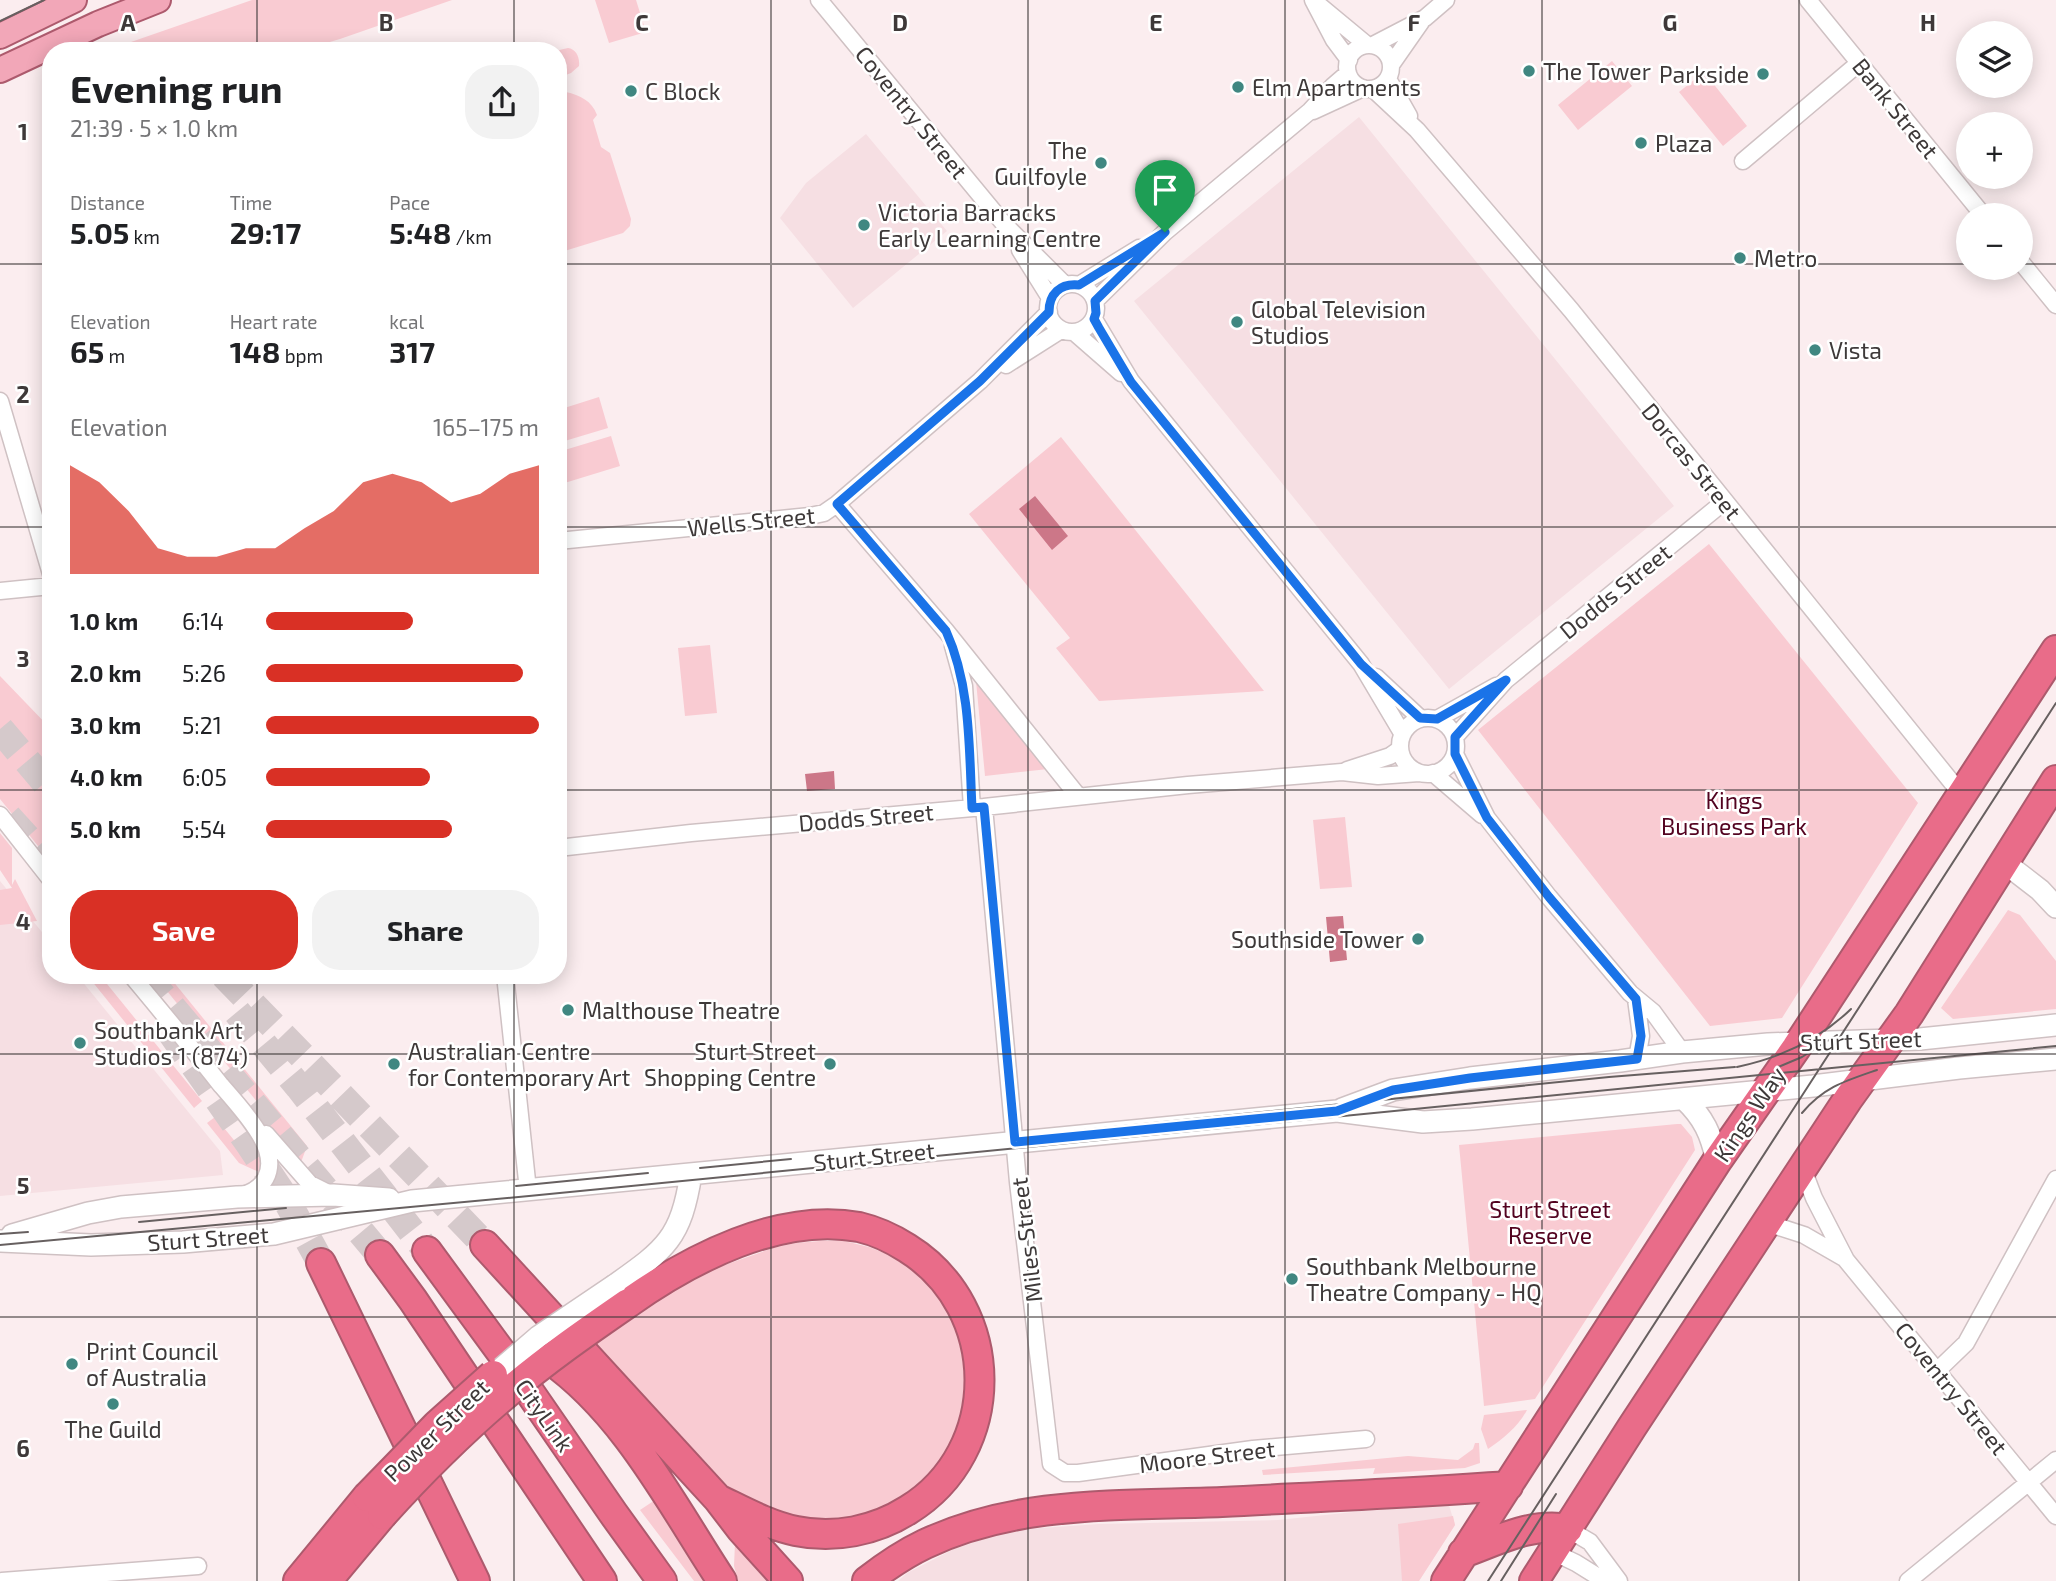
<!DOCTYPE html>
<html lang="en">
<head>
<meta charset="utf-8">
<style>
	body { margin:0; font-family:"Exo 2",sans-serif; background:#f2f2f2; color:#202124; height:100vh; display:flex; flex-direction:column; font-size:26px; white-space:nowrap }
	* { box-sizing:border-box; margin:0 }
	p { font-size:23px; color:#757577 }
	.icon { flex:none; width:38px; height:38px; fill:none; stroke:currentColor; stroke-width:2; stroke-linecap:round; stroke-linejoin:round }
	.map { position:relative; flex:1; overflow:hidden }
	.side { position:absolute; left:42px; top:42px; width:525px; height:942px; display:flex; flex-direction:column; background:#fff; border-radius:28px; box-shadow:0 4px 18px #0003 }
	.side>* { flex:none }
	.controls { position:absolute; left:1956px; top:21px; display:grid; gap:14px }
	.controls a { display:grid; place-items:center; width:77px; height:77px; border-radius:50%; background:#fff; box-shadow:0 4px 18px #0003; font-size:35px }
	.pin { position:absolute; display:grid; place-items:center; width:60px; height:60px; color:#fff; margin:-72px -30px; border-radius:50% 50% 50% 0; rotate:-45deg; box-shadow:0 0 7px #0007 }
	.pin .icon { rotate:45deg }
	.round { display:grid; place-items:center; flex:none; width:74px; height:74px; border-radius:28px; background:#f2f2f2 }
	.head { display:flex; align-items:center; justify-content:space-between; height:119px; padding:0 28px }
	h1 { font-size:38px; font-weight:700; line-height:52px }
	.figures { display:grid; grid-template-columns:repeat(3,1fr); gap:10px; height:119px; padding:7px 28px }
	.figures div { display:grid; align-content:center }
	.figures b { font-size:30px; font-weight:700 }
	.figures small { font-size:19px; font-weight:400 }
	.figures p { font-size:19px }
	.chart { height:196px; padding:14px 28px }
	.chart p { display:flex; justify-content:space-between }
	.chart svg { width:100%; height:126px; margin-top:7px; fill:#d93025; opacity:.7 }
	.cta { display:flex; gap:14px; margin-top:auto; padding:14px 28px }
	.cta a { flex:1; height:80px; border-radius:28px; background:#d93025; color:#fff; font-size:28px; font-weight:700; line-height:80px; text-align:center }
	.cta a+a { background:#f2f2f2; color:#202124 }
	ul { padding:0 28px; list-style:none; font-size:23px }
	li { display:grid; grid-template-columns:112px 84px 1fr; align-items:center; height:52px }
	li i { height:18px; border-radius:9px; background:#d93025 }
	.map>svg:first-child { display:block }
	.built { fill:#f6dfe3 }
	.green { fill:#f9cbd2 }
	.water { fill:#c78 }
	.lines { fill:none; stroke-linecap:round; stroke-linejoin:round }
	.highway-tunnel { stroke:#d5c9cb; stroke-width:28; stroke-dasharray:28 14; stroke-linecap:butt }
	.street-casing { stroke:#cfc1c3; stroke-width:19 }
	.secondary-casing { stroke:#cfc1c3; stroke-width:24 }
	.primary-casing { stroke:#ad5a6d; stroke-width:28 }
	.highway-casing { stroke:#ad5a6d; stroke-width:32 }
	.street { stroke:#fff; stroke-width:16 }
	.secondary { stroke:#fff; stroke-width:21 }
	.primary { stroke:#f2a7b8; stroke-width:24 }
	.highway { stroke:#e96c89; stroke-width:28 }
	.tram { stroke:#676060; stroke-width:2 }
	.secondary-bridge-casing { stroke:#cfc1c3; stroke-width:24; stroke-linecap:butt }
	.highway-bridge-casing { stroke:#ad5a6d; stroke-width:32; stroke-linecap:butt }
	.secondary-bridge { stroke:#fff; stroke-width:21 }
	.highway-bridge { stroke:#e96c89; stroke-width:28 }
	.route-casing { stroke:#fff; stroke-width:14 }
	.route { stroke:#1a73e8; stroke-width:9 }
	.grid { fill:none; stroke:#3e3939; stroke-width:2; stroke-opacity:0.55 }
	.poi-dot { fill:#408781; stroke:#fff; stroke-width:2.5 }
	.labels { text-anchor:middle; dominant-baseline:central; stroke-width:5; stroke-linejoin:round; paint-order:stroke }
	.poi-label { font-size:23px; fill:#3e3939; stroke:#fff; text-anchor:start }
	.street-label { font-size:23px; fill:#3e3939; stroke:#fff }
	.park-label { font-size:23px; fill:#530320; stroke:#fff }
	.grid-label { font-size:23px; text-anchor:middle; font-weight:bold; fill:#3e3939; stroke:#fff; stroke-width:5; stroke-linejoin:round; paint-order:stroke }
</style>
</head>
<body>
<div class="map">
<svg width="2056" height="1581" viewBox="0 0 2056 1581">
	<rect width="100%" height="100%" fill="#fbedef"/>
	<path class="built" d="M 1359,117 L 1674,506 L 1449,689 L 1134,301 Z
		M 866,134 L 947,231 L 853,308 L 780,218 L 806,183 Z
		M 0,881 L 51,943 L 51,975 L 77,975 L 220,1151 L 223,1175 L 0,1196 Z
		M 1448,1502 L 1455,1525 L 1419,1581 L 898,1581 L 907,1573 L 954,1549 L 1011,1530 L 1099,1524 L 1278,1520 Z"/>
	<path class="green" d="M 252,0 L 452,0 L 340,39 L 299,51 L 218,51 L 215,43 L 189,51 L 120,51 L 131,42 Z
		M 595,0 L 636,0 L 646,32 L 609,43 Z
		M 568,48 C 576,49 580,57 579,66 L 571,73 L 558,78 L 558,51 L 555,51 Z
		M 1612,61 L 1632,86 L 1578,130 L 1558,105 Z
		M 1704,72 L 1747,126 L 1723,146 L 1679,92 Z
		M 566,92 C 580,95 592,101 597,115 L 593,120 L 601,147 L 610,153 L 631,219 L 630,226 L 623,233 L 558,253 L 558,94 Z
		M 599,397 L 608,428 L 558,443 L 558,410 Z
		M 611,436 L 620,466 L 558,485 L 558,452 Z
		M 1061,437 L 1264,691 L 1099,701 L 1056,648 L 1070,638 L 969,514 Z
		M 1709,544 L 1918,803 L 1782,1018 L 1710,1026 L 1478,730 Z
		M 710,645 L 717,713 L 685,716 L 678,648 Z
		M 0,676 L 51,729 L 51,862 L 0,799 Z
		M 976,681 L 1048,769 L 985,776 Z
		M 1345,817 L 1352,887 L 1320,889 L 1313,820 Z
		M 0,833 L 12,848 L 12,885 L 15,879 L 37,921 L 0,925 L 0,890 L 12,888 L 0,870 Z
		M 2008,910 L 2020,915 L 2056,961 L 2056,1009 L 1953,1019 L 1941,1008 Z
		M 87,975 L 108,975 L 103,979 L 202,1101 L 194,1108 Z
		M 154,975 L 168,975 L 307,1146 L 300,1165 L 265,1123 L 262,1108 Z
		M 215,1117 L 238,1145 L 248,1136 C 259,1144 266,1159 259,1172 L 239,1163 L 207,1123 Z
		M 1677,1124 L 1681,1124 L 1692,1137 L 1695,1150 L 1535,1399 L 1484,1406 L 1459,1145 Z
		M 820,1241 L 844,1241 L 869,1247 L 892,1256 L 912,1269 L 931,1284 L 957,1324 L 970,1392 L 951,1457 L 886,1515 L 797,1524 L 735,1494 L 592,1339 L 699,1274 L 773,1248 L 796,1243 Z
		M 1527,1410 C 1518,1427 1504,1438 1488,1449 L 1481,1429 L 1484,1415 Z
		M 1475,1443 L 1479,1443 L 1480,1463 L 1465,1468 L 1373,1474 L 1375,1468 L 1263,1475 L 1262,1470 L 1408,1456 L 1458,1460 L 1473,1449 Z
		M 655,1500 L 709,1581 L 694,1581 L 640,1510 Z
		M 1453,1516 L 1455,1525 L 1419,1581 L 1402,1581 L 1398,1524 Z
		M 735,1543 L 770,1581 L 738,1581 L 734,1566 Z"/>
	<path class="water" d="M 1035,496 L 1068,536 L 1052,550 L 1019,509 Z
		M 834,771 L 835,789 L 807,791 L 805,774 Z
		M 1343,916 L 1347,960 L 1330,962 L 1326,917 Z"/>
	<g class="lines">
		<path class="highway-tunnel" d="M 0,729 L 51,789
			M 8,817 L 51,864
			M 145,975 L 380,1255
			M 224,975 L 485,1245
			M 237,1012 L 299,1087 L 427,1251
			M 170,1031 L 250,1145 L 287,1201 L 321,1263"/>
		<g class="street-casing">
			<path id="street" d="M 819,0 L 1004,224 L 1065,285
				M 1313,0 L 1334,40 L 1349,60
				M 1808,0 L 1983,215
				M 1320,6 L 1367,45
				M 1373,45 L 1425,18 L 1446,0
				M1347 67a22 22 0 1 1 44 0a22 22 0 1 1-44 0Z
				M 1391,65 L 1421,22
				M 1388,79 L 1409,116
				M 1373,89 L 1417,130 L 1571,310 L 1962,795
				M 1313,111 L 1363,88
				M 1743,161 L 1859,63
				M 1020,250 L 1050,298
				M 2021,262 L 2056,305
				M1048 308a24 24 0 1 1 48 0a24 24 0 1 1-48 0Z
				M 1079,285 L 1139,248
				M 1095,301 L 1165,232 L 1310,111 L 1333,86 L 1348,73
				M 1094,319 L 1131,381 L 1361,664 L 1402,733
				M 1074,332 L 1121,373
				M 1006,365 L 1061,330
				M 0,401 L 51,574
				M 837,504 L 946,631 L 1078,796
				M 558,541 L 810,516 L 824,513 L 837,504 L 980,381 L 1049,312
				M 0,591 L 51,586
				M 953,646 L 964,686 L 972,808
				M 1376,677 L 1420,718
				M1400 746a28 28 0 1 1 56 0a28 28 0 1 1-56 0Z
				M 1437,719 L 1496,686
				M 1455,737 L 1506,680 L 1725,501
				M 1455,754 L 1487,818 L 1549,897 L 1630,993 L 1653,1012 L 1682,1052
				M 1347,770 L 1390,756 L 1400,749
				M 1433,773 L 1482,815
				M 984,807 L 1018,1182 L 1051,1464 L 1065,1473 L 1078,1473 L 1253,1449 L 1366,1439
				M 0,815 L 51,880
				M 558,848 L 691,833 L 984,807 L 1188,785 L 1342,772 L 1378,776 L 1419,773
				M 131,975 C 161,1011 191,1047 220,1084 C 234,1100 261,1130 267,1150 C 274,1172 264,1189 243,1195
				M 505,975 L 528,1190
				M 1636,999 L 1641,1036 L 1637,1059
				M 266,1134 L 310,1184 L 330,1194
				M 1803,1169 L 1814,1198 L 1846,1260 L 2056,1516
				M 1767,1223 L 1804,1235 L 1844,1258
				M 1938,1370 L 1966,1343 L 2056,1179
				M 1568,1529 L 1590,1542 L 1619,1581
				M 1553,1552 L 1576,1563 L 1605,1581
				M 2,1581 L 198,1566
				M 1908,1581 L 2056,1460"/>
		</g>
		<g class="secondary-casing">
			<path id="secondary" d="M 2005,863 L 2040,890 L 2056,907
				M 1684,1099 C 1704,1118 1711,1134 1717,1161
				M 1342,1109 L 1393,1090 L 1470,1078 L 1620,1061 L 1682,1052 L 1768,1044 L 1920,1039 L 2056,1025
				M 12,1235 L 88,1213 L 121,1207 L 237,1197 L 333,1195 L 389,1199
				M 0,1241 L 91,1245 L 183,1242 L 274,1234 L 412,1201 L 1337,1111 L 1423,1122 L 1472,1119 L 1813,1086 L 1959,1068 L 2056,1059
				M 615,1285 C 666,1249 681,1238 691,1174"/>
		</g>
		<g class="primary-casing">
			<path id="primary" d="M 0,36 L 74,0
				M 0,70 L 98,24 L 158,0"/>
		</g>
		<g class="highway-casing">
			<path id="highway" d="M 485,1245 L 718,1499 L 741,1529 L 788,1581
				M 427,1251 L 515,1371 L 613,1513 L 662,1581
				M 380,1255 L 413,1300 L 602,1581
				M 321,1263 L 475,1581
				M 628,1303 C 690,1259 780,1212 859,1227 C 876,1231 893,1239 907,1248 C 1003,1308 1004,1451 908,1510 C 875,1531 834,1539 796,1531 C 768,1525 743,1511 718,1499
				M 549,1359 C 625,1412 672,1505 722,1581
				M 1463,1553 C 1497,1541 1531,1522 1568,1529
				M 298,1581 L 367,1497
				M 327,1581 L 382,1515
				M 867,1581 C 885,1567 904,1554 925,1544 C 1018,1500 1121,1506 1222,1502 C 1317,1497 1412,1493 1508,1486
				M 1446,1581 L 1717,1161 L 1796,1048 L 2056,650
				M 1534,1581 L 1632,1427 L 1848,1099 L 1909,1014 L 2056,780"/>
		</g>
		<use href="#street" class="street"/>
		<use href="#secondary" class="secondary"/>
		<use href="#primary" class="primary"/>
		<use href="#highway" class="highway"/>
		<path class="tram" d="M 0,21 L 44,0
			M 1737,1067 C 1780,1058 1819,1040 1851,1009
			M 1776,1068 L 1802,1057 L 1837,1035
			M 1802,1113 C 1824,1087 1845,1081 1877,1070
			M 1024,1136 L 1609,1077 L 1735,1067
			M 700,1168 L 791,1159
			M 516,1186 L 648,1173
			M 139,1222 L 286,1208
			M 0,1234 L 28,1232
			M 0,1245 L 529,1196 L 2056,1046
			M 1488,1581 L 2056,703
			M 1501,1581 L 1556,1494"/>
		<g class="secondary-bridge-casing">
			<path id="secondary-bridge" d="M 502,1368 L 538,1337 L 615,1285"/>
		</g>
		<g class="highway-bridge-casing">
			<path id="highway-bridge" d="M 367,1497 L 437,1425 L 493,1375
				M 382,1515 C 421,1472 462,1431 506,1394 C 544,1361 586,1332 628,1303"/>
		</g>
		<use href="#secondary-bridge" class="secondary-bridge"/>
		<use href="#highway-bridge" class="highway-bridge"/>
	</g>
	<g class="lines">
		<g class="route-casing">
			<path id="route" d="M 1165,232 L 1095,301 L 1096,313 L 1094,319 L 1099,328 L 1131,382 L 1361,664 L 1420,718 L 1437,719 L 1506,680 L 1455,737 L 1455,754 L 1487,818 L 1549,897 L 1636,999 L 1641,1036 L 1637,1059 L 1470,1078 L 1393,1090 L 1337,1111 L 1015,1142 L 984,807 L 972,808 C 969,749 971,686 946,631 L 837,504 L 980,381 L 1049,312 C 1049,294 1060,283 1079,285 Z"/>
		</g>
		<use href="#route" class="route"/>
	</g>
	<path class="grid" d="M 257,0 L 257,51M 514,0 L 514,51M 771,0 L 771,1581M 1028,0 L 1028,1581M 1285,0 L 1285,1581M 1542,0 L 1542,1581M 1799,0 L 1799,1581M 0,264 L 51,264M 558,264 L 1969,264M 2021,264 L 2056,264M 0,527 L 51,527M 558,527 L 2056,527M 0,790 L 51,790M 558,790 L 2056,790M 257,975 L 257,1581M 514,975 L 514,1581M 0,1054 L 2056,1054M 0,1317 L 2056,1317"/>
	<g class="poi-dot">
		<circle cx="1529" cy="71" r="7"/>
		<circle cx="1763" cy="74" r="7"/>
		<circle cx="1238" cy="87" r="7"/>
		<circle cx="631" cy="91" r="7"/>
		<circle cx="1641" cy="143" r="7"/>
		<circle cx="1101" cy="163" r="7"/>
		<circle cx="864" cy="225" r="7"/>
		<circle cx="1740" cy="258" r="7"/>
		<circle cx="1237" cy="322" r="7"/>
		<circle cx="1815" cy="350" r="7"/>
		<circle cx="1418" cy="939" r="7"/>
		<circle cx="568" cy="1010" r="7"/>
		<circle cx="80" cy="1043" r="7"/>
		<circle cx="394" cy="1064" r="7"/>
		<circle cx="830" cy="1064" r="7"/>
		<circle cx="1292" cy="1279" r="7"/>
		<circle cx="72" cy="1364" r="7"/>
		<circle cx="113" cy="1404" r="7"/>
	</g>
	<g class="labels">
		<g class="poi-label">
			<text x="1543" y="71">The Tower</text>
			<text x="1749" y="74" text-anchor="end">Parkside</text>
			<text x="1252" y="87">Elm Apartments</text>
			<text x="645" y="91">C Block</text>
			<text x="1655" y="143">Plaza</text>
			<text x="1087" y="150" text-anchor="end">The<tspan x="1087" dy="26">Guilfoyle</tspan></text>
			<text x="878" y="212">Victoria Barracks<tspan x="878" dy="26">Early Learning Centre</tspan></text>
			<text x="1754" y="258">Metro</text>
			<text x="1251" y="309">Global Television<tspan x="1251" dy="26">Studios</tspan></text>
			<text x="1829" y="350">Vista</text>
			<text x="1404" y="939" text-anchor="end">Southside Tower</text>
			<text x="582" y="1010">Malthouse Theatre</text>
			<text x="94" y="1030">Southbank Art<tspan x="94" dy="26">Studios 1 (874)</tspan></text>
			<text x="408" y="1051">Australian Centre<tspan x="408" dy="26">for Contemporary Art</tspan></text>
			<text x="816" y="1051" text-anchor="end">Sturt Street<tspan x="816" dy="26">Shopping Centre</tspan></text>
			<text x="1306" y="1266">Southbank Melbourne<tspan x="1306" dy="26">Theatre Company - HQ</tspan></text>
			<text x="86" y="1351">Print Council<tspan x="86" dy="26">of Australia</tspan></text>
			<text x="113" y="1429" text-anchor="middle">The Guild</text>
		</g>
		<g class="street-label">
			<text transform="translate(1896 108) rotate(51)">Bank Street</text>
			<text transform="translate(912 112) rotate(51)">Coventry Street</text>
			<text transform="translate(1692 461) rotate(51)">Dorcas Street</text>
			<text transform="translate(751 521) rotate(-6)">Wells Street</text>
			<text transform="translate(1615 591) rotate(-39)">Dodds Street</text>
			<text transform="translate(866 817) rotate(-5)">Dodds Street</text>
			<text transform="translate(1861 1040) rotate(-2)">Sturt Street</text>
			<text transform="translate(1749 1114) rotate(-56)">Kings Way</text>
			<text transform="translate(874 1156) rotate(-6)">Sturt Street</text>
			<text transform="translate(208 1238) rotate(-4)">Sturt Street</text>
			<text transform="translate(1026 1240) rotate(-97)">Miles Street</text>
			<text transform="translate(1952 1388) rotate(51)">Coventry Street</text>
			<text transform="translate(545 1415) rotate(55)">CityLink</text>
			<text transform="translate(436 1430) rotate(-44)">Power Street</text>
			<text transform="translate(1207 1456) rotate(-7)">Moore Street</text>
		</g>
		<g class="park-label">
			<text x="1734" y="800">Kings<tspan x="1734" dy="26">Business Park</tspan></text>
			<text x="1550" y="1209">Sturt Street<tspan x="1550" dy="26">Reserve</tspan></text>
		</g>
	</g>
	<g class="grid-label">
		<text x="128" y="31">A</text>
		<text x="386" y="31">B</text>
		<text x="642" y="31">C</text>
		<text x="900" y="31">D</text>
		<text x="1156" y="31">E</text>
		<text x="1414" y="31">F</text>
		<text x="1670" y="31">G</text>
		<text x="1928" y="31">H</text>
		<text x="23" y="140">1</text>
		<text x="23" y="403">2</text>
		<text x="23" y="667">3</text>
		<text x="23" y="930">4</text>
		<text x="23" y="1194">5</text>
		<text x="23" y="1457">6</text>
	</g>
</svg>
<div class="controls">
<a><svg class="icon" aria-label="layers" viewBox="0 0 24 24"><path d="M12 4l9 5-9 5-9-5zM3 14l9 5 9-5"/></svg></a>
<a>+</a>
<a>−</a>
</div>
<div class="pin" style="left:1165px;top:232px;background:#1e9e55"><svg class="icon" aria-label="arrive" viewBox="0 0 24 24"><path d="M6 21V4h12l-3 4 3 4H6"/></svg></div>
<section class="side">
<div class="head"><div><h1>Evening run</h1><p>21:39 · 5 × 1.0 km</p></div><a class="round"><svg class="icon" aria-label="share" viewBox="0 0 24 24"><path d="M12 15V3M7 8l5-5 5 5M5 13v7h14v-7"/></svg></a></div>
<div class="figures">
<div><p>Distance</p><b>5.05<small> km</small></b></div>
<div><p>Time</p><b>29:17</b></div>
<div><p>Pace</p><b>5:48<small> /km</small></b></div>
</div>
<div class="figures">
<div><p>Elevation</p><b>65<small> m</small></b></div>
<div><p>Heart rate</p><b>148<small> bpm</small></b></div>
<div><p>kcal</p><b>317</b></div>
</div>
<div class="chart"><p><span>Elevation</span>165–175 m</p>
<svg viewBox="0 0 160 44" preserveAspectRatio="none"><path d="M0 44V6L10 12L20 22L30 35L40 38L50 38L60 35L70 35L80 28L90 22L100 12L110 9L120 12L130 19L140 16L150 9L160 6V44z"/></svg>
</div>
<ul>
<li><b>1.0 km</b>6:14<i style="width:54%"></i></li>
<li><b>2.0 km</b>5:26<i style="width:94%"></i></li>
<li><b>3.0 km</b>5:21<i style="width:100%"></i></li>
<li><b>4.0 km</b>6:05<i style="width:60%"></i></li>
<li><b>5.0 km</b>5:54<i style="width:68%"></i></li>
</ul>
<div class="cta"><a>Save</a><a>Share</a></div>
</section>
</div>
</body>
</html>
